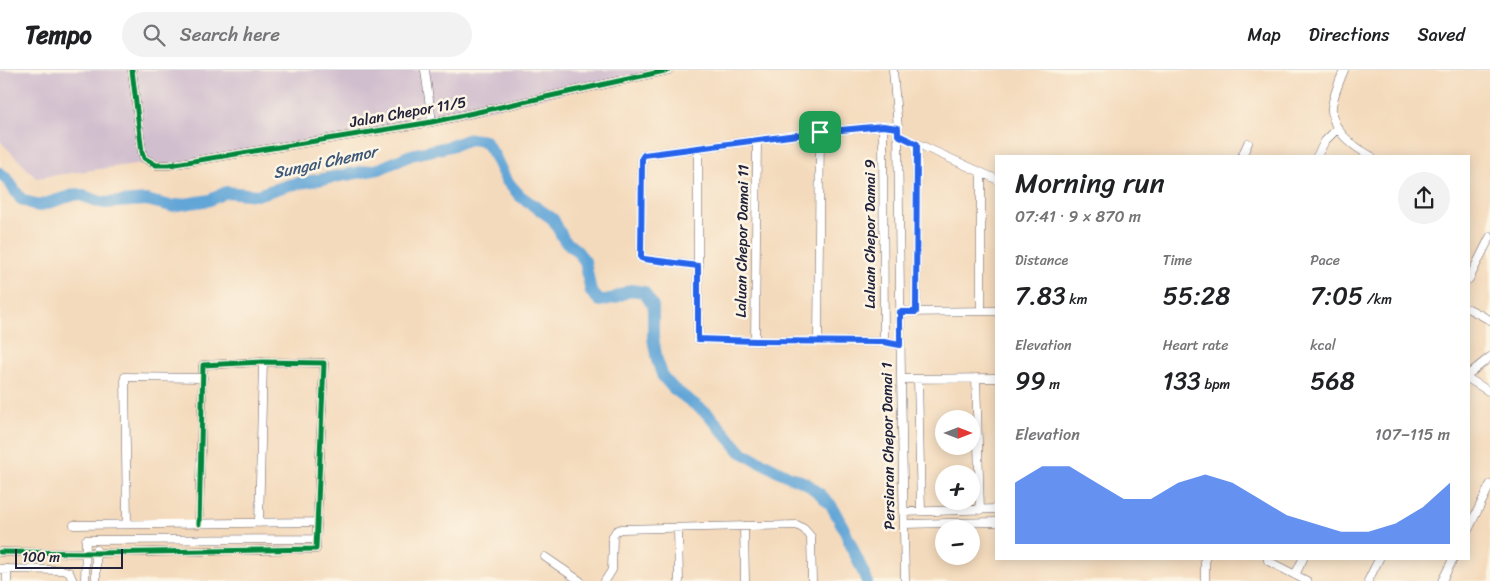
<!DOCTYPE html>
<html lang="en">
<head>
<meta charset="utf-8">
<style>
	body { margin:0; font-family:Sriracha,sans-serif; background:#f2f2f2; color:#202124; height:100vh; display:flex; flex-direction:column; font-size:19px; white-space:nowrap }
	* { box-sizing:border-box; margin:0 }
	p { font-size:16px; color:#757577 }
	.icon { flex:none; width:28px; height:28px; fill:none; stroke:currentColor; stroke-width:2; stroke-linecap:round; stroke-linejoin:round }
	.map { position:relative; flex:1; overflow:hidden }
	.side { position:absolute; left:995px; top:85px; width:475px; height:405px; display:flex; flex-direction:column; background:#fff; border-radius:0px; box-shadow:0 2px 12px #0003 }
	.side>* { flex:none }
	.needle { width:32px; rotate:90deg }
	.buttons { position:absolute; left:935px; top:340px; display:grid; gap:10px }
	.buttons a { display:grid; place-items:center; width:45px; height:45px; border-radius:50%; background:#fff; box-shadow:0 2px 12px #0003; font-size:25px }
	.scale { position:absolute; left:15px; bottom:12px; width:108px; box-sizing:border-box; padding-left:5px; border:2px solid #22223b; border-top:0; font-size:14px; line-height:18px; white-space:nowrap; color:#22223b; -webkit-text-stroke:4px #fcf5e5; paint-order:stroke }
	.pin { position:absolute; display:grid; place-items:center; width:42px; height:42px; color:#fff; margin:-21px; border-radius:10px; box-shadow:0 2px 8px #0006 }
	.round { display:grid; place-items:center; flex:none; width:52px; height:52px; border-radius:26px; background:#f2f2f2 }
	.headline { display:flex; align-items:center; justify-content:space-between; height:85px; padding:0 20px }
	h1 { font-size:28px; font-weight:600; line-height:38px }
	.figures { display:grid; grid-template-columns:repeat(3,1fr); gap:8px; height:85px; padding:5px 20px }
	.figures div { display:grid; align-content:center }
	.figures b { font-size:25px; font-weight:600 }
	.figures small { font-size:14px; font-weight:400 }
	.figures p { font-size:14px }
	.chart { height:140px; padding:10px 20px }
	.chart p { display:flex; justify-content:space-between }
	.chart svg { width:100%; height:90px; margin-top:5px; fill:#2563eb; opacity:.7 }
	header { display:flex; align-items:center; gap:30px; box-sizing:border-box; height:70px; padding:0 25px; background:#fff; border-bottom:1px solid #e0e0e0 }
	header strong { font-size:24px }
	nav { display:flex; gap:28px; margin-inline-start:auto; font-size:18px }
	.search { width:350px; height:45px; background:#f2f2f2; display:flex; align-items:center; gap:12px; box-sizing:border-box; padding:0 18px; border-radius:28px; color:#757577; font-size:19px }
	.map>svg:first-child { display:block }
	.industrial { fill:#d0bdce }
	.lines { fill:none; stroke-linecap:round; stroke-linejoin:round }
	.river { stroke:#62a6d7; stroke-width:12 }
	.minor-casing { stroke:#6c6268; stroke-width:9 }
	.minor { stroke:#fff; stroke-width:8 }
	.cycleway-casing { stroke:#fcf5e5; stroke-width:8 }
	.cycleway { stroke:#00873e; stroke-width:5 }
	.route-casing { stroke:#fff; stroke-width:10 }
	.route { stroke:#2563eb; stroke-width:6 }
	.labels { text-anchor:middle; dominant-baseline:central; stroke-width:5; stroke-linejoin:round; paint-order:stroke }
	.street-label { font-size:15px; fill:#22223b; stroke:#fcf5e5 }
	.water-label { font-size:16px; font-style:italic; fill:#3c5779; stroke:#fcf5e5 }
</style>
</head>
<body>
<header>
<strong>Tempo</strong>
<div class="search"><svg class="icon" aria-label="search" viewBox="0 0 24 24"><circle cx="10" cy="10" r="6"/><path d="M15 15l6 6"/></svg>Search here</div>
<nav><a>Map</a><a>Directions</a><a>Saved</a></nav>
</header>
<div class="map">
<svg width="1490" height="511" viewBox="0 0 1490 511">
	<rect width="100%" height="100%" fill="#fcf5e5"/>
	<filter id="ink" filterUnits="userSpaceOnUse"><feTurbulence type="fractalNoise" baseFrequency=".02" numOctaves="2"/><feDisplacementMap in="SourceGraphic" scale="10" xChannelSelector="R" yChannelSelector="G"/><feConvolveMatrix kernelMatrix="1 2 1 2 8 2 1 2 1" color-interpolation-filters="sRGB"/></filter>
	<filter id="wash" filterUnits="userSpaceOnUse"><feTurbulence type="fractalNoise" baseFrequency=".0096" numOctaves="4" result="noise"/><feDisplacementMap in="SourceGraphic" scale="20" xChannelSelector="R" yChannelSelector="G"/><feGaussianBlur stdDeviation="1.12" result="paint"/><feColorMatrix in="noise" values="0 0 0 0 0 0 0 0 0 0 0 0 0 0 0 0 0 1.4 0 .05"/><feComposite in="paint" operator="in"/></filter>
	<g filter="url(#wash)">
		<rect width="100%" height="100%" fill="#f4dabc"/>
		<path class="industrial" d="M 0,0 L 669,0 L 432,52 L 169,95 L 150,92 L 36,108 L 0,71 Z"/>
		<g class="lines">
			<path class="river" d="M 0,103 L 7,109 L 21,129 L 38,136 L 77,124 L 104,133 L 146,130 L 171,136 L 210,130 L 226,122 L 257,125 L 289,115 L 379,99 L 411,85 L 451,76 L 470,69 L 485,71 L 495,87 L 506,110 L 520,126 L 553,149 L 564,170 L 577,181 L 585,191 L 591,222 L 600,231 L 614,228 L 631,220 L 644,222 L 653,236 L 653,268 L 657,290 L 663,307 L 674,319 L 709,345 L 741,382 L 788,406 L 806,413 L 820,424 L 831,435 L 843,457 L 867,511"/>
		</g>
	</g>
	<g filter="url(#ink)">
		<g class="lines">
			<g class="minor-casing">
				<path id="minor" d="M 132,0 L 142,82 L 144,88 L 156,95 L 169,95 L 432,52 L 669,0
					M 425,0 L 432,52
					M 893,0 L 898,58 L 901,309 L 905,511
					M 1344,0 C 1340,10 1333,26 1332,37 C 1330,60 1354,77 1371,86
					M 883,56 L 884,272
					M 898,65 L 996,109
					M 698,78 L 698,269 L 755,271 L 884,272 L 900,275
					M 1242,86 L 1248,73
					M 1317,86 L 1325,71 L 1338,58
					M 699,196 L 644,189 L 641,188 L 642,88 L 644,85 L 820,62 L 883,56 L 898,58
					M 1469,209 L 1490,167
					M 1469,239 L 1490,250
					M 981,241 L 981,103
					M 900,242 L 996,241
					M 916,242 L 917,74
					M 755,271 L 757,70
					M 818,271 L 820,62
					M 1469,304 L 1490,287
					M 976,308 L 980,440
					M 901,309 L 996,308
					M 918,309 L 921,441
					M 1469,309 L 1490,322
					M 903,442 L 996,439
					M 259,453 L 263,292
					M 127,454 L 125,307 L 203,308
					M 904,454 L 996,452
					M 74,455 L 317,452
					M 744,456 L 745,511
					M 678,458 L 679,511
					M 1469,458 L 1490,415
					M 0,482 L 96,483 L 316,479 L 324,293 L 263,292 L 203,295 L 199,454
					M 545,487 L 580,511
					M 1205,489 L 1205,511
					M 1268,489 L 1268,491 L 1307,511
					M 0,499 L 62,500 L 69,502 L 73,511
					M 7,499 L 7,511
					M 1295,505 L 1303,489
					M 85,511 L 86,470 L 316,469
					M 96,511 L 96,480
					M 605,511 L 612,500 L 613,466 L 616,461 L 621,459 L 797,455 L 804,459 L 811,467 L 812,511
					M 1368,511 L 1379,489
					M 1442,511 L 1453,489"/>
			</g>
			<use href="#minor" class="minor"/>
			<g class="cycleway-casing">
				<path id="cycleway" d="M 132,0 L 142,82 L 144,88 L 156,95 L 169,95 L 432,52 L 669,0
					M 0,482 L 96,483 L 316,479 L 324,293 L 263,292 L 203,295 L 199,454"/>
			</g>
			<use href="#cycleway" class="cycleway"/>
		</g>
	</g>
	<g class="lines" filter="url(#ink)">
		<g class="route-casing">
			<path id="route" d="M 883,56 L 898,58 L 898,65 L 917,74 L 916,242 L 900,242 L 900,275 L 884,272 L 755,271 L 698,269 L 698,196 L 644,189 L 641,188 L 642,88 L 644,85 L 820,62 Z"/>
		</g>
		<use href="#route" class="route"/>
	</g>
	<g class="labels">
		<g class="street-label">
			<text transform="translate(408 42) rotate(-10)">Jalan Chepor 11/5</text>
			<text transform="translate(870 164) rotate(-90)">Laluan Chepor Damai 9</text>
			<text transform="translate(742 171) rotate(-89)">Laluan Chepor Damai 11</text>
			<text transform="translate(888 376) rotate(-91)">Persiaran Chepor Damai 1</text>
		</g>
		<g class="water-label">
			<text transform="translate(325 92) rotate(-12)">Sungai Chemor</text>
		</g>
	</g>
</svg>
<div class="buttons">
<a><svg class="needle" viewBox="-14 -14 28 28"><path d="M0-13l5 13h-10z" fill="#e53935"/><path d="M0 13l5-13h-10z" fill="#757577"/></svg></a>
<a>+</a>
<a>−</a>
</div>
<div class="scale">100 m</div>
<div class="pin" style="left:820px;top:62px;background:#1e9e55"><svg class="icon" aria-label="arrive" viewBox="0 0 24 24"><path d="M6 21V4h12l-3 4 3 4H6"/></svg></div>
<section class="side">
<div class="headline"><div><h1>Morning run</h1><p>07:41 · 9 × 870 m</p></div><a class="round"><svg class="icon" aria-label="share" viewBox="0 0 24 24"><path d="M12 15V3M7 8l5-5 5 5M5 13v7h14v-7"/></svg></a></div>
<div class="figures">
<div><p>Distance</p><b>7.83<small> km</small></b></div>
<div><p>Time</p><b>55:28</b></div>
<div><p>Pace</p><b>7:05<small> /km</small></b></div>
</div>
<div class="figures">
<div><p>Elevation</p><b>99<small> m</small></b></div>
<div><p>Heart rate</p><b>133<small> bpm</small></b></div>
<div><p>kcal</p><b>568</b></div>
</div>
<div class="chart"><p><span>Elevation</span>107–115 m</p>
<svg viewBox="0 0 160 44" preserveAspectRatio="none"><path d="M0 44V14L10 6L20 6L30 14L40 22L50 22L60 14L70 10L80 14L90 22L100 30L110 34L120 38L130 38L140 34L150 26L160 14V44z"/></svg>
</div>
</section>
</div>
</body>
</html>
